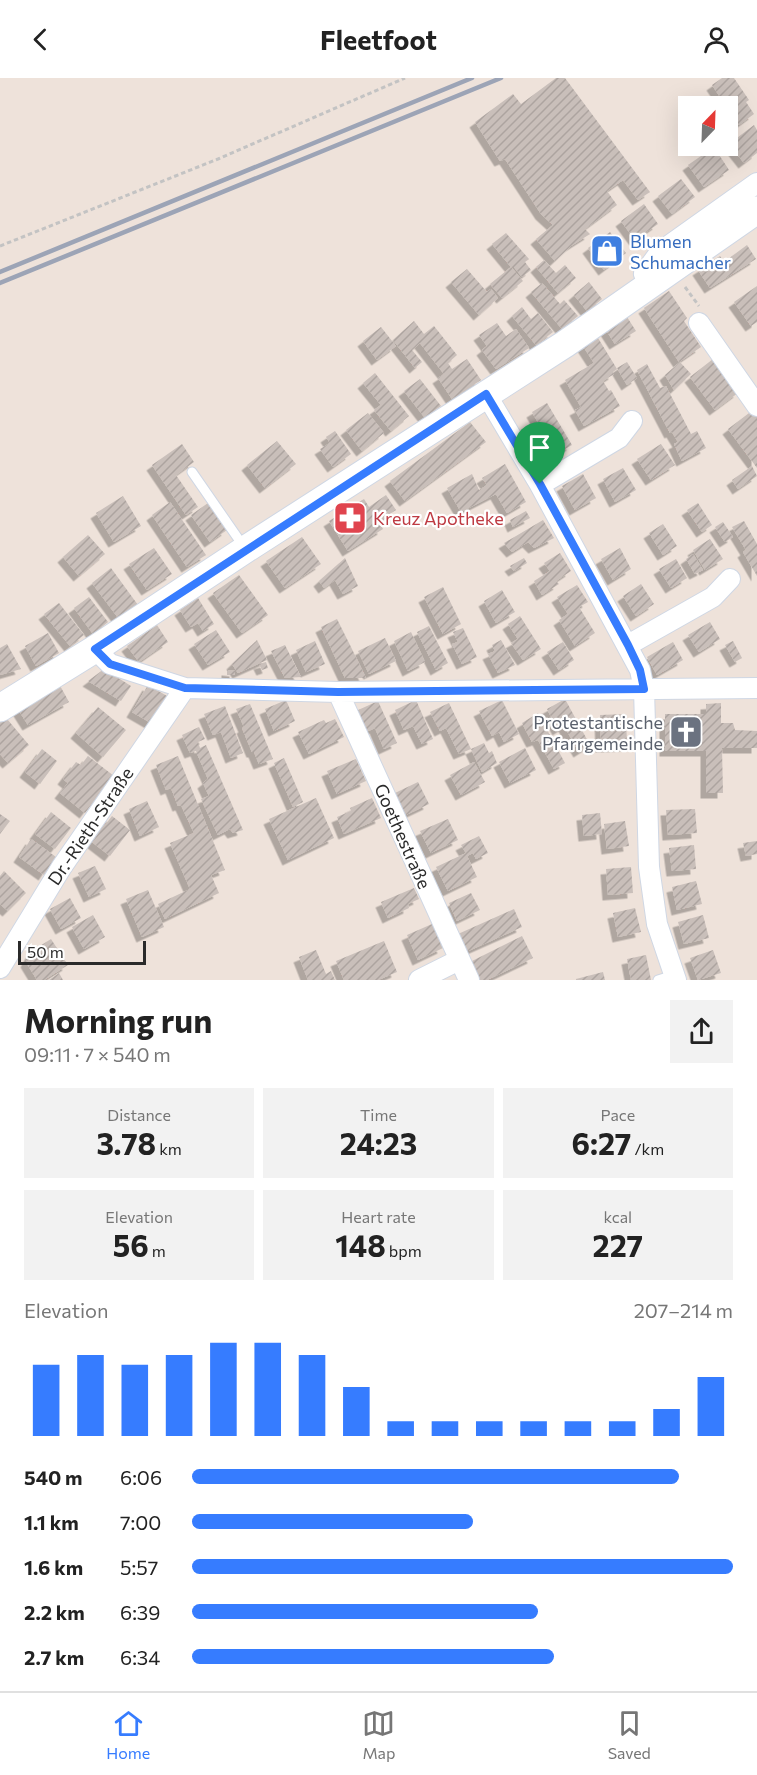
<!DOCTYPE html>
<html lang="en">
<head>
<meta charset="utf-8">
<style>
	body { margin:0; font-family:Commissioner,sans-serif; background:#f2f2f2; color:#222; height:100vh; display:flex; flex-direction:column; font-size:22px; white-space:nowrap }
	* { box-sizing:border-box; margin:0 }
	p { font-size:20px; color:#767676 }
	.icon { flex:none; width:33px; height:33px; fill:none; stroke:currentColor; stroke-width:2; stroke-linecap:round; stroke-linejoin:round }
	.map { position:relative; height:902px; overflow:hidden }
	.side { display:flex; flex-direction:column; background:#fff; flex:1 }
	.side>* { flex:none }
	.needle { width:39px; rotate:23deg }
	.fabs { position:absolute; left:678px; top:18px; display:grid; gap:12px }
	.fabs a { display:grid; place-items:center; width:60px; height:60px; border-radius:0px; background:#fff; box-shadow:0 6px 24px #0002; font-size:30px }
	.scale { position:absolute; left:18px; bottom:15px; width:128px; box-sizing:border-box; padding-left:6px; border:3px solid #2a2a2a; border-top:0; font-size:16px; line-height:21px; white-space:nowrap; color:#2a2a2a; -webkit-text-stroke:4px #fff; paint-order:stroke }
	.pin { position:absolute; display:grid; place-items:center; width:51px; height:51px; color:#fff; margin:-62px -26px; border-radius:50% 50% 50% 0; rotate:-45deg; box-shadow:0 0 6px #0007 }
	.pin .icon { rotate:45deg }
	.round { display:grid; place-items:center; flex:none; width:63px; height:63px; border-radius:0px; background:#f2f2f2 }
	.overview { display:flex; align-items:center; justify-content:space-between; height:102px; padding:0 24px }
	h1 { font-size:33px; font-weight:700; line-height:45px }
	.stats { display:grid; grid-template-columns:repeat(3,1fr); gap:9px; height:102px; padding:6px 24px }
	.stats div { display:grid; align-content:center; border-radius:0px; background:#f2f2f2; text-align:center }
	.stats b { font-size:30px; font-weight:700 }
	.stats small { font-size:16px; font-weight:400 }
	.stats p { font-size:16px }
	.chart { height:168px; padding:12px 24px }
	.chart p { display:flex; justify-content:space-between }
	.chart svg { width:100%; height:108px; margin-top:6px; stroke:#367cff; stroke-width:6 }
	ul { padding:0 24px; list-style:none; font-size:20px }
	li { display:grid; grid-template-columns:96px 72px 1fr; align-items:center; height:45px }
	li i { height:15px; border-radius:8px; background:#367cff }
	header { display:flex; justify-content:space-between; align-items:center; height:78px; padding:0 24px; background:#fff; font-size:27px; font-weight:700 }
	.menu { display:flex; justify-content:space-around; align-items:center; height:84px; border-top:2px solid #e0e0e0; background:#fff; font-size:16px; color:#767676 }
	.menu a { display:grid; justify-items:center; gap:3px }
	.menu .on { color:#367cff }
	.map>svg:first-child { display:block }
	.building { fill:url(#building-hatch); filter:url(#shadow) }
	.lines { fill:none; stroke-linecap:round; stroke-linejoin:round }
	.service-casing { stroke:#cfd7e4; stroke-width:11 }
	.minor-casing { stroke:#cfd7e4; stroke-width:22 }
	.secondary-casing { stroke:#cfd7e4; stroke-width:29 }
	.path { stroke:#c3c3c3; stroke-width:3; stroke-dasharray:4.5 3; stroke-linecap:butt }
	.service { stroke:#fff; stroke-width:9 }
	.minor { stroke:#fff; stroke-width:20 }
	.secondary { stroke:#fff; stroke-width:27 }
	.rail { stroke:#9ca4b6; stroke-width:4.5 }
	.route-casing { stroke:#fff; stroke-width:12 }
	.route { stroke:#367cff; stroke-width:8 }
	.labels { text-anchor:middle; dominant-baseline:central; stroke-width:4.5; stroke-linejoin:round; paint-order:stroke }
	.shop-label { font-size:18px; fill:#366cbe; stroke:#fff; text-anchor:start }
	.health-label { font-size:18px; fill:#be3a42; stroke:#fff; text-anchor:start }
	.worship-label { font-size:18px; fill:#5b616d; stroke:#fff; text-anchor:end }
	.street-label { font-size:18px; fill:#2a2a2a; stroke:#fff }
</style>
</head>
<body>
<header><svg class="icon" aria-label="back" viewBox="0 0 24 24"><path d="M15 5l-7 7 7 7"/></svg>Fleetfoot<svg class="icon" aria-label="person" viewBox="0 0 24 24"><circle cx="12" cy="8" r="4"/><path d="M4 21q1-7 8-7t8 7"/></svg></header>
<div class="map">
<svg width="757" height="902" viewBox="0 0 757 902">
	<defs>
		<pattern id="building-hatch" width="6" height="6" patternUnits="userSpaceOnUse" patternTransform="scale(1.5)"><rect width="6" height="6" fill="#c9bfba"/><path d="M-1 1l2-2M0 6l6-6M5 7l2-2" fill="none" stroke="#ada4a0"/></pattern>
		<filter id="shadow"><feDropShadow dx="-5.5" dy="5.5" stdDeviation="0" flood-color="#0004"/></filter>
	</defs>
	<rect width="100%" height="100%" fill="#eee2da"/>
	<path class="building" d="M 556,0 L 565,0 L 650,114 L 638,122 L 623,102 L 607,113 L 617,127 L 585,151 L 590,156 L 571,168 L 555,183 L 536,161 L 553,147 L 541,136 L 505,81 L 500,83 L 475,44 L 513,16 L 521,26 Z
		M 722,0 L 734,0 L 749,22 L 746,24 L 754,36 L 739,47 L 712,7 Z
		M 754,47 L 757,52 L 757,75 L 744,85 L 729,66 Z
		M 714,69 L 729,92 L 704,109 L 688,87 Z
		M 681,101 L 695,119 L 672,136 L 658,118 Z
		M 644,126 L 658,146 L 635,162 L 621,143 Z
		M 610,154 L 626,175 L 604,192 L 588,170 Z
		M 506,155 L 529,181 L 525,184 L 531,192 L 522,199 L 514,189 L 511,189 L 492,166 Z
		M 747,167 L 756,181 L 710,210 L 698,192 L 720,178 L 724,184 Z
		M 544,182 L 556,195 L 565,187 L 576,200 L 558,215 L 536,189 Z
		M 511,189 L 523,203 L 502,220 L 490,206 Z
		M 467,191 L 487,214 L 491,211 L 498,220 L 479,237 L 451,204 Z
		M 589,204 L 602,221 L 587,233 L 574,217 Z
		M 542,205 L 560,226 L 564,222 L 578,238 L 562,251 L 531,214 Z
		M 757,208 L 757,244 L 751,248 L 734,224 Z
		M 669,213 L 687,240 L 684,243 L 701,269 L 679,284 L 644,230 Z
		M 522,229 L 531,241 L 538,235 L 553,254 L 536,267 L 512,238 Z
		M 627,239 L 636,253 L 615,266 L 606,252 Z
		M 414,243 L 424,256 L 434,248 L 457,277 L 448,285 L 452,291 L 467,281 L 481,302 L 452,321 L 438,300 L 444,296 L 420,265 L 412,272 L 422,284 L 415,290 L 393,262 Z
		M 497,245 L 506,258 L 516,251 L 529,270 L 496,291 L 482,272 L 487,268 L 479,257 Z
		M 381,249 L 396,268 L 377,282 L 363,263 Z
		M 598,260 L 617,291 L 613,294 L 614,296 L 603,303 L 609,313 L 611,312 L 620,328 L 584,348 L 575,332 L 581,329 L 565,302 L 594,285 L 583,268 Z
		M 713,281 L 739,314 L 715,332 L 690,299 Z
		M 627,284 L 637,300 L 627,307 L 617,290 Z
		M 680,284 L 691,296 L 674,312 L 665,297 Z
		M 647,286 L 660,310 L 666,308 L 691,356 L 697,353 L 706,370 L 682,383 L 674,366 L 678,364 L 672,354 L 670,355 L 637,292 Z
		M 375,295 L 409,338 L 391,353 L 374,332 L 381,327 L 363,305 Z
		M 420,301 L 441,328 L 425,340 L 404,313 Z
		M 547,325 L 572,367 L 550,380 L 534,353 L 541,350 L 532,334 Z
		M 753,332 L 757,338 L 757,390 L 728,351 Z
		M 368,335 L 384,355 L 362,373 L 346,352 Z
		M 470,344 L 486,364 L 405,423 L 390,403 Z
		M 335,353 L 351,376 L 333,389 L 320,371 L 330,365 L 326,359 Z
		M 277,363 L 296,386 L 265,410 L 247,387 Z
		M 182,366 L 194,384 L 176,397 L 198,429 L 186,437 L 152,387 Z
		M 661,366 L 675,387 L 651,402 L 637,381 Z
		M 505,386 L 526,424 L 507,435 L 496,416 L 461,434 L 447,410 L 472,396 L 479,412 L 487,407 L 482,400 Z
		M 752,388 L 757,398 L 738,411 L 732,402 Z
		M 623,390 L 636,412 L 615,424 L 603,401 Z
		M 583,396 L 596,420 L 575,432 L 562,408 Z
		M 386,417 L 396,432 L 379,443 L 383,451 L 348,473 L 329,443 L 364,421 L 369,429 Z
		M 123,418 L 141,448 L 114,464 L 96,435 Z
		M 170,424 L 206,477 L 187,489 L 152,437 Z
		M 208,425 L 227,452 L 210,464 L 191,437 Z
		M 698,425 L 712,447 L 702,454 L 687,432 Z
		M 526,433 L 530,440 L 513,449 L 510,442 Z
		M 543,442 L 554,460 L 534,470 L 528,464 L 512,474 L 504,465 Z
		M 744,443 L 757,466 L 757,498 L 743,474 L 746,472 L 732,449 Z
		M 723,444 L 733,459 L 725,464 L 715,449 Z
		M 663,446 L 677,468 L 663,477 L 649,455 Z
		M 88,457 L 105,476 L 79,498 L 63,479 Z
		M 302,459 L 321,486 L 285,510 L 266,483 Z
		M 710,461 L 723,481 L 705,492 L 693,472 Z
		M 154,470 L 172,496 L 147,512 L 129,486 Z
		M 620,470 L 631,491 L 613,502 L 601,481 Z
		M 560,475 L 571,493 L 556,503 L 559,506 L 542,517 L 534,503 L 550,493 L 544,485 Z
		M 693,476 L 703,492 L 695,496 L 686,481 Z
		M 345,480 L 358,508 L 343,516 L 335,502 L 324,510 L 319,503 Z
		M 524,480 L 527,485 L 514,493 L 510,488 Z
		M 676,481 L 687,500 L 671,510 L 659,491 Z
		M 111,490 L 138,527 L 119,541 L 92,505 Z
		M 239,497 L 268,537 L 242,555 L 213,515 Z
		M 641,506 L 654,526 L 636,538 L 623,518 Z
		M 577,507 L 588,524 L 579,529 L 595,555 L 575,568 L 559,542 L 568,536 L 557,519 Z
		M 443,509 L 461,546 L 443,556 L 424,519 Z
		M 502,512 L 515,534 L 496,545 L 484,523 Z
		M 89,519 L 108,544 L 93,556 L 74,530 Z
		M 198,520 L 214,546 L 203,553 L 198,545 L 191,549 L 180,532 Z
		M 59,525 L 84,557 L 70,568 L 44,536 Z
		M 520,538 L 541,571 L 523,582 L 511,565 L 518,561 L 508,546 Z
		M 337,541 L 351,569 L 366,600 L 345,600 L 321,549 Z
		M 710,544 L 720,561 L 699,574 L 688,557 Z
		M 157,547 L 168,564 L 139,584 L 127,568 Z
		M 429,548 L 448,585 L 436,592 L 417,554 Z
		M 463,550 L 477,579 L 462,586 L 452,566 L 458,564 L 453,554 Z
		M 216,552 L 230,574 L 208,587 L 194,566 Z
		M 411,554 L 425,584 L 408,593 L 394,563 Z
		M 48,555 L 59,575 L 36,588 L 25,568 Z
		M 385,560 L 396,583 L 369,596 L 358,573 Z
		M 257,562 L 267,582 L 238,595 L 232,586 Z
		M 501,562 L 515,587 L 498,595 L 488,576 L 495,573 L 492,567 Z
		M 315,563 L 325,586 L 306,594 L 296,572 Z
		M 733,563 L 742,580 L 735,584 L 725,567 Z
		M 563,564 L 574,582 L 559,592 L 547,574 Z
		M 673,564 L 683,582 L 657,597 L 647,579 Z
		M 7,566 L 21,591 L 0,597 L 0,570 Z
		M 285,567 L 301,599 L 285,600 L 271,573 Z
		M 266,584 L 268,590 L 262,592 L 259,586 Z
		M 104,591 L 131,608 L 121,623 L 88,603 Z
		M 227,592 L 235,593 L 235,597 L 227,597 Z
		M 58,604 L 69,624 L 28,647 L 16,628 Z
		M 148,607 L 167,618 L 151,645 L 132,634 Z
		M 565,621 L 590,667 L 579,674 L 564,648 L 558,652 L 547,631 Z
		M 286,622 L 295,643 L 274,653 L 265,631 Z
		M 416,622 L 433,661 L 422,666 L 413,648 L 404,652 L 395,632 Z
		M 502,622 L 519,656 L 504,664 L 499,654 L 492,658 L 479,633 Z
		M 378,623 L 397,665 L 384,671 L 375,650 L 366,654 L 356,633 Z
		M 449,625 L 471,671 L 459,676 L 446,650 L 440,653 L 430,634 Z
		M 721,625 L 721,645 L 733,645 L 735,652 L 757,653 L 757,670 L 722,670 L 723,715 L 706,715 L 706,673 L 665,673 L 665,636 L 706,636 L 706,626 Z
		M 250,626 L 273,681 L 259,686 L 254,674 L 252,674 L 242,650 L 244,649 L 236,631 Z
		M 225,628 L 243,675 L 231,680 L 221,654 L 213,657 L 204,636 Z
		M 98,629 L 126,652 L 103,679 L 76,655 Z
		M 2,635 L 29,667 L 8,685 L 0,676 L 0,637 Z
		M 538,635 L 565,685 L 554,691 L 538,662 L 532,664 L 522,645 Z
		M 626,636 L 627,668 L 601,669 L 600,637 Z
		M 335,641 L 344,659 L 309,676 L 298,654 L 324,642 L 326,645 Z
		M 199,649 L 205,661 L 198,664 L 200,670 L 206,667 L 243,752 L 233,755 L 230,751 L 218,757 L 201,721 L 209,718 L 203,705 L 208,701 L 196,673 L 190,675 L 182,657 Z
		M 484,665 L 489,675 L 492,673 L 497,685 L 482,694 L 471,671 Z
		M 525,670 L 536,692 L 510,705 L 499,684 Z
		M 42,671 L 57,683 L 40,706 L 25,694 Z
		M 88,678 L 114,698 L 85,735 L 60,715 L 68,705 L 63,701 L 76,684 L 81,687 Z
		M 178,678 L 225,792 L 211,797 L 219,815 L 165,841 L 158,826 L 190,811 L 170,765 L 194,755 L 181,727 L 178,728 L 171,710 L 166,712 L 156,687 Z
		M 284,680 L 303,724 L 293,729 L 274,685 Z
		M 356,681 L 366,703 L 337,716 L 327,693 Z
		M 474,684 L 485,704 L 461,717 L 450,697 Z
		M 418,704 L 429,726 L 406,737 L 395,715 Z
		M 316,720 L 334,760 L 288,782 L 269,741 Z
		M 372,720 L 381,740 L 344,756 L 337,739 L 351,733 L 350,730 Z
		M 147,723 L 159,749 L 140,758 L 129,731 Z
		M 695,731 L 697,755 L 668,757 L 666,732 Z
		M 51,734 L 71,750 L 55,771 L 35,756 Z
		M 600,735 L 602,756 L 584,758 L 582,737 Z
		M 0,736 L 10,743 L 0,756 Z
		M 112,738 L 130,752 L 110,778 L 92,764 Z
		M 448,741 L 458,762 L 431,775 L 420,753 Z
		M 625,743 L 629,768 L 607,771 L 604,746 Z
		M 479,758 L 488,775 L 476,781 L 473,775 L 467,778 L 477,799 L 448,813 L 436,789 L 466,775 L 461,767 Z
		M 31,761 L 56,779 L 44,797 L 19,779 Z
		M 757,763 L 757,776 L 746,778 L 743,765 Z
		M 694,767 L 696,791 L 672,793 L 669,770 Z
		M 95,788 L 106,811 L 89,819 L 78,795 Z
		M 631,789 L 633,815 L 608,817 L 606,791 Z
		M 4,793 L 26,815 L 8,833 L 0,826 L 0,798 Z
		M 696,803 L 702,826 L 677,832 L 672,809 Z
		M 414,810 L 419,821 L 408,826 L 409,830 L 388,840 L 381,824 Z
		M 148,812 L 164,849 L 142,859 L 126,821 Z
		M 471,815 L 480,832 L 457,843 L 449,825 Z
		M 70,820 L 81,840 L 61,851 L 50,831 Z
		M 635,830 L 641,854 L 618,859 L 613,835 Z
		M 514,831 L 522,849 L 466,874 L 458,856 Z
		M 93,837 L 105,859 L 84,871 L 72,849 Z
		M 703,837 L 709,860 L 684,866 L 678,844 Z
		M 432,846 L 443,870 L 418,882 L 407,857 Z
		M 522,858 L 533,880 L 487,902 L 479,902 L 470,884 Z
		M 51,861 L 68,887 L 44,902 L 37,902 L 26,884 L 32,873 Z
		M 384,863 L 397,894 L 378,902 L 344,902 L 336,883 Z
		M 316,872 L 326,896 L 331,893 L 335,902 L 308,902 L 299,879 Z
		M 713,872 L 721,895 L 698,902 L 690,880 Z
		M 646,877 L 651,902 L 631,902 L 627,881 Z
		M 603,894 L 605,902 L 576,902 L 576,901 Z
		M 59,895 L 63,902 L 49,902 Z"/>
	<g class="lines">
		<g class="service-casing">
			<path id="service" d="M 192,394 L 244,469
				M 658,902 L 674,897"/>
		</g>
		<g class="minor-casing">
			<path id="minor" d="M 650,207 L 644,196 L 660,174 L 757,105
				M 699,245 L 757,328
				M 486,316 L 540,407 L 640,592 L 644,611 L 649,789 L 657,846 L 676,902
				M 540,407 L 619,360 L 632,343
				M 628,567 L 713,519 L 730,501
				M 95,571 L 110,586 L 185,610 L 338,614 L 757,610
				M 338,614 L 469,902
				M 0,890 L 61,790 L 185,610
				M 419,902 L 459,882"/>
		</g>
		<g class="secondary-casing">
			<path id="secondary" d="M 0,630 L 95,571 L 246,471 L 565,266 L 757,132"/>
		</g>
		<path class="path" d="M 0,168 L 218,81 L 405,0
			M 685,209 L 699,228"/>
		<use href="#service" class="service"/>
		<use href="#minor" class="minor"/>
		<use href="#secondary" class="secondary"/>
		<path class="rail" d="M 0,194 L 472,0
			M 0,205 L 501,0"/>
	</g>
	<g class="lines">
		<g class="route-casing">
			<path id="route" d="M 486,316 L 540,406 L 628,567 L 640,592 L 644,611 L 338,614 L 185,610 L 110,586 L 95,571 Z"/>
		</g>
		<use href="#route" class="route"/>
	</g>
	<defs>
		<g id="shop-square" transform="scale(1.725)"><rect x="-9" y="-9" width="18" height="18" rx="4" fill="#3f7fe0" stroke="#fff"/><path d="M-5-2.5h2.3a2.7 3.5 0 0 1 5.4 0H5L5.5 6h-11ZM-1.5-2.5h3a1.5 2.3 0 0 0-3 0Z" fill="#fff"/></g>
		<g id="pharmacy-square" transform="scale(1.725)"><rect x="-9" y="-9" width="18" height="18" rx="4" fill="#e0444e" stroke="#fff"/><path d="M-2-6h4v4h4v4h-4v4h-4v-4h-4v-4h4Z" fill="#fff"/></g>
		<g id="church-square" transform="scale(1.725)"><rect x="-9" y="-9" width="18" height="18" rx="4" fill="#6b7280" stroke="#fff"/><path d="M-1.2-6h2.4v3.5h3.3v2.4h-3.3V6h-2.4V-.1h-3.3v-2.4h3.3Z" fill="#fff"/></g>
	</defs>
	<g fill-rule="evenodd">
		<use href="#shop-square" x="607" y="173"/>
		<use href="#pharmacy-square" x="350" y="440"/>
		<use href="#church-square" x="686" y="654"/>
	</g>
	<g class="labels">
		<g class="shop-label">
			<text x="630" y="163">Blumen<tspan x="630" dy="21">Schumacher</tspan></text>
		</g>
		<g class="health-label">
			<text x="373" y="440">Kreuz Apotheke</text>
		</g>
		<g class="worship-label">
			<text x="663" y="644">Protestantische<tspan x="663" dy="21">Pfarrgemeinde</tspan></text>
		</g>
		<g class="street-label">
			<text transform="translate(90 748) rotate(-56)">Dr.-Rieth-Straße</text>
			<text transform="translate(403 758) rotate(66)">Goethestraße</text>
		</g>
	</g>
</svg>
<div class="fabs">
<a><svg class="needle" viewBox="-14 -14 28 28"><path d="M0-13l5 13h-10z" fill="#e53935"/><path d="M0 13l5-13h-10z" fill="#767676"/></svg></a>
</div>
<div class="scale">50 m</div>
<div class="pin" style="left:540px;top:406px;background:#1e9e55"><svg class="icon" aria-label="arrive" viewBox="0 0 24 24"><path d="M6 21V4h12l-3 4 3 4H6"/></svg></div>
</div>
<section class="side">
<div class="overview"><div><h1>Morning run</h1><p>09:11 · 7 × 540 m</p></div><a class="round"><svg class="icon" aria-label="share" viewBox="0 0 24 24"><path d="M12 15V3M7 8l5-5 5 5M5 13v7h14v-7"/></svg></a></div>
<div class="stats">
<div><p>Distance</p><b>3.78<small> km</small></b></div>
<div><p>Time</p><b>24:23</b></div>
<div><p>Pace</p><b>6:27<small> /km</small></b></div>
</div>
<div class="stats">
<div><p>Elevation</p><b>56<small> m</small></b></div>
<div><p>Heart rate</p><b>148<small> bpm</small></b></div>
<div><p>kcal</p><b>227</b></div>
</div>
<div class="chart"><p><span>Elevation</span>207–214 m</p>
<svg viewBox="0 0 160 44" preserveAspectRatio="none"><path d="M5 44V15M15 44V11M25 44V15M35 44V11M45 44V6M55 44V6M65 44V11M75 44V24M85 44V38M95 44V38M105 44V38M115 44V38M125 44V38M135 44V38M145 44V33M155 44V20"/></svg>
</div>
<ul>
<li><b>540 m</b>6:06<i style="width:90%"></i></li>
<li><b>1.1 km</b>7:00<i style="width:52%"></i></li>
<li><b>1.6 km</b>5:57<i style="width:100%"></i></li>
<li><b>2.2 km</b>6:39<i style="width:64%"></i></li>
<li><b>2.7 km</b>6:34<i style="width:67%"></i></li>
</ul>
</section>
<nav class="menu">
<a class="on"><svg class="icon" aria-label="home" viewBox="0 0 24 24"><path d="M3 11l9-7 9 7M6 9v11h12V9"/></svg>Home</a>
<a><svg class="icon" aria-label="map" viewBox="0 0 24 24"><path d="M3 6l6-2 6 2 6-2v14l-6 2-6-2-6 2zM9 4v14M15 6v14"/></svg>Map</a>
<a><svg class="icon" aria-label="saved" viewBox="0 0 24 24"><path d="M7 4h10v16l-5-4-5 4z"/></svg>Saved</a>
</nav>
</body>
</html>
